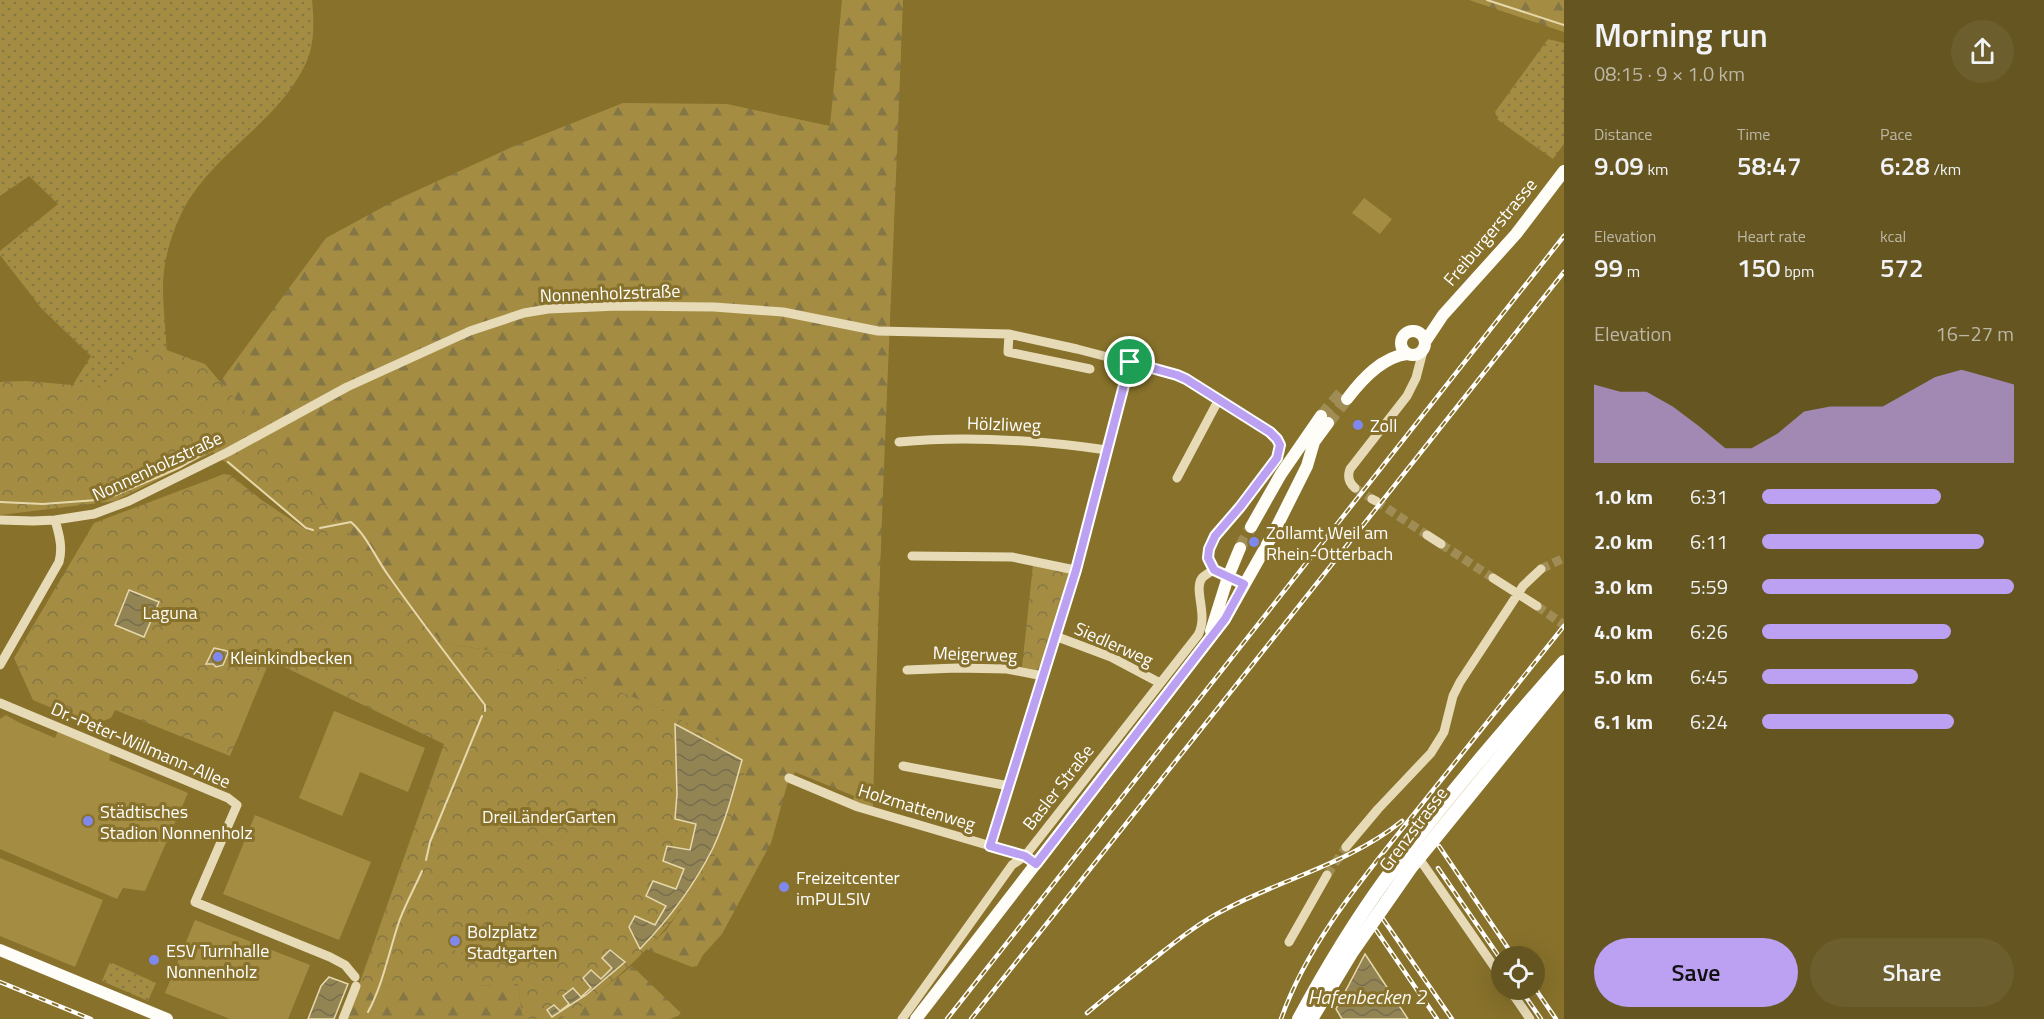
<!DOCTYPE html>
<html lang="en">
<head>
<meta charset="utf-8">
<style>
	body { margin:0; font-family:"Titillium Web",sans-serif; background:#6d5e2d; color:#f1f3f6; height:100vh; display:flex; flex-direction:column; font-size:22px; white-space:nowrap }
	* { box-sizing:border-box; margin:0 }
	p { font-size:20px; color:#bcb7a5 }
	.icon { flex:none; width:33px; height:33px; fill:none; stroke:currentColor; stroke-width:2; stroke-linecap:round; stroke-linejoin:round }
	.map { position:relative; flex:1; overflow:hidden }
	.drawer { display:flex; flex-direction:column; background:#655520; width:480px }
	.drawer>* { flex:none }
	.tools { position:absolute; left:1491px; top:946px; display:grid; gap:12px }
	.tools a { display:grid; place-items:center; width:54px; height:54px; border-radius:50%; background:#655520; box-shadow:0 6px 24px #0002; font-size:30px }
	.pin { position:absolute; display:grid; place-items:center; width:51px; height:51px; color:#fff; margin:-26px; border:3px solid #fff; border-radius:50%; box-shadow:0 2px 6px #0007 }
	.round { display:grid; place-items:center; flex:none; width:63px; height:63px; border-radius:32px; background:#6d5e2d }
	.headline { display:flex; align-items:center; justify-content:space-between; height:102px; padding:0 30px }
	h1 { font-size:33px; font-weight:600; line-height:45px }
	.metrics { display:grid; grid-template-columns:repeat(3,1fr); gap:9px; height:102px; padding:6px 30px }
	.metrics div { display:grid; align-content:center }
	.metrics b { font-size:26px; font-weight:600 }
	.metrics small { font-size:16px; font-weight:400 }
	.metrics p { font-size:16px }
	.chart { height:168px; padding:12px 30px }
	.chart p { display:flex; justify-content:space-between }
	.chart svg { width:100%; height:108px; margin-top:6px; fill:#bca0f2; opacity:.7 }
	.action { display:flex; gap:12px; margin-top:auto; padding:12px 30px }
	.action a { flex:1; height:69px; border-radius:36px; background:#bca0f2; color:#111; font-size:24px; font-weight:600; line-height:69px; text-align:center }
	.action a+a { background:#6d5e2d; color:#f1f3f6 }
	ul { padding:0 30px; list-style:none; font-size:20px }
	li { display:grid; grid-template-columns:96px 72px 1fr; align-items:center; height:45px }
	li i { height:15px; border-radius:8px; background:#bca0f2 }
	main { display:flex; flex:1; min-height:0 }
	.map>svg:first-child { display:block }
	.grass { fill:url(#grass-dots) }
	.forest { fill:url(#forest-firs) }
	.park { fill:url(#park-crowns); fill-rule:evenodd }
	.pitch { fill:#a48d43 }
	.water { fill:url(#water-waves); stroke:#e7d8ac; stroke-width:1.5 }
	.lines { fill:none; stroke-linecap:round; stroke-linejoin:round }
	.stream { stroke:#e7d8ac; stroke-width:2 }
	.minor-tunnel { stroke:#9f8d55; stroke-width:9; stroke-dasharray:9 4.5; stroke-linecap:butt }
	.major-tunnel { stroke:#9f8d55; stroke-width:12; stroke-dasharray:12 6; stroke-linecap:butt }
	.minor { stroke:#e7dbb7; stroke-width:9 }
	.major { stroke:#fefdf8; stroke-width:12 }
	.highway { stroke:#fff; stroke-width:14 }
	.rail-casing { stroke:#fff; stroke-width:4.5 }
	.rail { stroke:#87712b; stroke-width:2; stroke-dasharray:7; stroke-linecap:butt }
	.highway-bridge { stroke:#fff; stroke-width:14 }
	.route-casing { stroke:#fff; stroke-width:12 }
	.route { stroke:#bca0f2; stroke-width:8 }
	.poi-dot { fill:#7f89ed; stroke:#87712b; stroke-width:2 }
	.labels { text-anchor:middle; dominant-baseline:central; stroke-width:6; stroke-linejoin:round; paint-order:stroke }
	.street-label { font-size:18px; fill:#fff; stroke:#87712b }
	.poi-label { font-size:18px; fill:#fff; stroke:#87712b; text-anchor:start }
	.park-label { font-size:18px; fill:#fcf9f2; stroke:#87712b }
	.water-label { font-size:20px; font-style:italic; fill:#fcfaf3; stroke:#87712b }
</style>
</head>
<body>
<main>
<div class="map">
<svg width="1564" height="1019" viewBox="0 0 1564 1019">
	<defs>
		<pattern id="grass-dots" width="8" height="8" patternUnits="userSpaceOnUse" patternTransform="scale(1.5)"><rect width="8" height="8" fill="#a48d43"/><path d="M2 2h.1M6 6h.1" fill="none" stroke="#857646" stroke-width="1.8" stroke-linecap="round"/></pattern>
		<pattern id="forest-firs" width="22" height="20" patternUnits="userSpaceOnUse" patternTransform="scale(1.5)"><rect width="22" height="20" fill="#a48d43"/><path d="M5 1l3.5 6h-7zM16 11l3.5 6h-7z" fill="#857646"/></pattern>
		<pattern id="park-crowns" width="20" height="18" patternUnits="userSpaceOnUse" patternTransform="scale(1.5)"><rect width="20" height="18" fill="#a48d43"/><path d="M2 6a3 3 0 1 1 6 0M12 15a3 3 0 1 1 6 0" fill="none" stroke="#857646"/></pattern>
		<pattern id="water-waves" width="16" height="10" patternUnits="userSpaceOnUse" patternTransform="scale(1.5)"><rect width="16" height="10" fill="#938453"/><path d="M0 5q4-4 8 0t8 0" fill="none" stroke="#776e50"/></pattern>
	</defs>
	<rect width="100%" height="100%" fill="#87712b"/>
	<path class="grass" d="M 0,0 L 312,0 C 314,20 315,44 306,63 C 277,126 205,156 178,221 C 169,241 163,265 163,287 C 163,313 167,338 167,364 L 126,390 L 75,387 L 74,383 L 91,356 L 42,309 L 0,255 L 0,251 L 58,204 L 29,176 L 0,196 Z
		M 1548,39 L 1564,43 L 1564,144 L 1553,159 L 1498,120 L 1495,112 Z
		M 110,962 L 156,983 L 148,1001 L 102,981 Z"/>
	<path class="forest" d="M 842,0 L 903,0 C 893,270 879,539 873,809 L 853,802 L 854,796 L 795,772 L 792,779 L 789,778 L 771,843 L 722,934 L 703,955 L 697,966 L 692,967 L 646,949 L 666,930 L 698,885 L 695,729 L 656,706 L 520,655 L 442,643 L 220,382 L 326,238 L 396,200 L 512,147 L 623,103 L 727,104 L 830,126 Z
		M 1469,0 L 1564,0 L 1564,32 Z
		M 632,966 L 682,1014 L 670,1019 L 560,1019 L 583,1005 Z
		M 518,984 L 522,1014 L 526,1019 L 346,1019 L 359,985 Z"/>
	<path class="park" d="M 164,349 L 205,364 L 442,643 L 520,655 L 594,682 L 656,706 L 748,757 C 744,774 741,793 735,810 C 710,881 662,941 604,988 C 592,998 573,1016 558,1019 C 549,1019 536,1019 526,1019 L 522,1014 L 518,984 L 446,987 L 359,985 L 444,744 L 270,660 L 230,756 L 115,710 L 111,718 L 92,725 L 33,700 L 14,658 L 94,523 L 224,474 L 230,475 L 263,501 L 313,534 L 213,452 L 115,501 L 0,515 L 0,382 L 26,381 L 107,388 L 133,356 ZM 675,724 L 713,847 C 692,884 669,919 640,949 L 635,917 L 655,925 L 666,906 L 647,896 L 676,889 L 684,869 L 663,861 L 667,846 L 690,851 L 697,824 L 675,819 L 677,794 ZM 610,950 L 625,962 L 586,995 L 552,1017 L 569,1004 L 563,996 L 573,989 L 581,997 L 591,988 L 592,970 L 601,979 L 613,967 Z
		M 1033,565 L 1068,572 L 1069,574 L 1041,668 L 1036,670 L 1022,667 Z"/>
	<path class="pitch" d="M 1364,198 L 1392,219 L 1380,234 L 1352,213 Z
		M 234,699 L 251,705 L 237,740 L 220,734 Z
		M 334,711 L 425,748 L 408,792 L 360,772 L 342,816 L 299,798 Z
		M 6,715 L 18,722 L 55,738 L 58,731 L 111,753 L 109,760 L 188,793 L 145,891 L 123,888 L 117,899 L 0,849 L 0,719 Z
		M 255,815 L 371,862 L 339,940 L 223,894 Z
		M 0,858 L 103,900 L 75,967 L 0,936 Z
		M 195,920 L 310,965 L 288,1019 L 230,1019 L 165,993 Z
		M 440,926 L 475,936 L 470,955 L 435,945 Z"/>
	<path class="water" d="M 129,590 L 159,602 L 144,637 L 115,625 Z
		M 214,648 L 227,651 L 228,653 L 223,665 L 216,667 L 213,664 L 206,664 Z
		M 675,724 L 742,760 C 734,789 726,820 713,848 C 695,884 668,920 640,949 L 629,927 L 635,916 L 655,925 L 666,906 L 646,896 L 653,881 L 676,889 L 684,869 L 663,861 L 667,846 L 690,850 L 696,824 L 675,819 L 677,794 Z
		M 610,950 L 625,962 L 586,995 L 552,1017 L 547,1010 L 554,1005 L 560,1011 L 569,1004 L 563,996 L 573,988 L 581,997 L 591,988 L 583,978 L 591,970 L 601,979 L 612,968 L 602,958 Z
		M 1365,954 L 1408,1019 L 1342,1019 L 1336,1009 Z
		M 329,977 L 348,984 L 334,1019 L 308,1019 L 321,986 Z"/>
	<g class="lines">
		<path class="stream" d="M 1487,0 L 1564,25
			M 228,462 L 306,528 L 313,530
			M 111,497 L 181,467 L 212,449
			M 0,502 L 43,504 L 97,500
			M 320,528 L 351,522 C 366,535 376,558 388,575 C 419,619 452,662 485,705 L 485,711
			M 426,860 L 430,842 L 482,716
			M 368,1012 C 384,982 389,950 400,919 C 406,903 415,887 422,871"/>
		<path class="minor-tunnel" d="M 1355,488 L 1372,499
			M 1376,501 L 1427,535
			M 1441,544 L 1493,578
			M 1541,569 L 1564,558
			M 1537,606 L 1564,625
			M 1327,875 L 1346,847"/>
		<path class="major-tunnel" d="M 1321,416 L 1341,393
			M 1328,423 L 1347,399
			M 1240,548 L 1251,527"/>
		<path class="minor" d="M 1009,334 L 1008,352 L 1090,369
			M 899,442 C 969,435 1037,440 1107,450
			M 1177,478 L 1219,399
			M 1355,488 C 1349,483 1347,477 1350,469 L 1407,396 L 1416,378 L 1423,351
			M 1372,499 L 1376,501
			M 0,520 L 33,521 L 55,520 L 94,514 L 129,501 L 228,452 L 347,387 L 470,331 L 524,313 L 548,309 L 618,306 L 714,307 L 783,312 L 878,331 L 1009,334 L 1077,349 L 1177,375 L 1200,387 L 1270,432 L 1277,439 L 1280,445 C 1280,462 1245,501 1233,515 C 1215,536 1190,560 1228,577
			M 1427,535 L 1441,544
			M 912,556 L 1012,557 L 1075,570
			M 1493,578 L 1537,606
			M 1055,636 L 1111,657 L 1160,683
			M 0,665 L 59,562 C 63,547 59,534 55,520
			M 907,670 L 957,668 L 1007,669 L 1043,676
			M 0,703 L 228,798 L 237,805 L 195,902 L 330,957 L 345,965 L 355,977
			M 903,766 L 1009,786
			M 789,778 L 858,807 L 1025,856 L 1036,864
			M 990,846 L 1075,570 L 1130,362
			M 1346,847 L 1378,809 L 1431,753 L 1444,732 L 1453,696 L 1460,682 L 1523,586 L 1541,569
			M 1416,854 L 1502,978
			M 1408,862 L 1450,807 L 1503,744
			M 1289,942 L 1327,875
			M 1510,990 L 1530,1019
			M 343,1019 L 356,986
			M 902,1019 L 1012,865 L 1025,856 L 1198,635 C 1209,615 1193,590 1202,578 C 1205,575 1210,572 1214,570"/>
		<path class="major" d="M1401 343a12 12 0 1 1 24 0a12 12 0 1 1-24 0Z
			M 1425,342 L 1443,315 L 1516,234 L 1564,171
			M 1347,399 C 1362,379 1382,357 1407,354
			M 1251,527 L 1281,474 L 1321,416
			M 1211,631 L 1228,577 L 1240,548
			M 0,950 L 167,1019
			M 916,1019 L 1225,619 L 1273,534 L 1307,466 L 1314,442 L 1328,423"/>
		<path class="highway" d="M 1299,1019 C 1325,971 1353,924 1385,880 C 1440,804 1502,733 1564,662"/>
		<g class="rail-casing">
			<path id="rail" d="M 1439,846 L 1514,957
				M 1438,868 L 1502,961
				M 1383,919 L 1452,1019
				M 1376,930 L 1437,1019
				M 0,982 L 91,1019
				M 1534,987 L 1556,1019
				M 1521,990 L 1541,1019
				M 1087,1013 C 1108,995 1130,978 1151,961 C 1175,942 1198,923 1226,909 C 1285,878 1350,863 1402,821
				M 947,1019 L 1564,236
				M 971,1019 L 1564,272
				M 1281,1019 C 1308,942 1364,877 1414,814 C 1464,751 1514,688 1564,626"/>
		</g>
		<use href="#rail" class="rail"/>
		<path class="highway-bridge" d="M 1311,1019 L 1351,953 L 1411,867 L 1564,679"/>
	</g>
	<g class="lines">
		<g class="route-casing">
			<path id="route" d="M 1130,362 L 1177,375 L 1186,379 L 1270,432 L 1277,439 L 1280,445 L 1277,458 L 1240,507 L 1215,536 L 1209,549 L 1208,558 L 1214,570 L 1244,584 L 1225,619 L 1036,864 L 1025,856 L 990,846 L 1076,570 Z"/>
		</g>
		<use href="#route" class="route"/>
	</g>
	<g class="poi-dot">
		<circle cx="1358" cy="425" r="6"/>
		<circle cx="1254" cy="542" r="6"/>
		<circle cx="218" cy="657" r="6"/>
		<circle cx="88" cy="821" r="6"/>
		<circle cx="784" cy="887" r="6"/>
		<circle cx="455" cy="941" r="6"/>
		<circle cx="154" cy="960" r="6"/>
	</g>
	<g class="labels">
		<g class="street-label">
			<text transform="translate(1490 232) rotate(-50)">Freiburgerstrasse</text>
			<text transform="translate(610 293) rotate(-2)">Nonnenholzstraße</text>
			<text transform="translate(1004 424) rotate(2)">Hölzliweg</text>
			<text transform="translate(157 466) rotate(-25)">Nonnenholzstraße</text>
			<text transform="translate(1114 644) rotate(24)">Siedlerweg</text>
			<text transform="translate(975 654) rotate(2)">Meigerweg</text>
			<text transform="translate(141 745) rotate(23)">Dr.-Peter-Willmann-Allee</text>
			<text transform="translate(1058 787) rotate(-52)">Basler Straße</text>
			<text transform="translate(917 807) rotate(17)">Holzmattenweg</text>
			<text transform="translate(1413 829) rotate(-53)">Grenzstrasse</text>
		</g>
		<g class="poi-label">
			<text x="1370" y="425">Zoll</text>
			<text x="1266" y="532">Zollamt Weil am<tspan x="1266" dy="21">Rhein-Otterbach</tspan></text>
			<text x="230" y="657">Kleinkindbecken</text>
			<text x="100" y="811">Städtisches<tspan x="100" dy="21">Stadion Nonnenholz</tspan></text>
			<text x="796" y="877">Freizeitcenter<tspan x="796" dy="21">imPULSIV</tspan></text>
			<text x="467" y="931">Bolzplatz<tspan x="467" dy="21">Stadtgarten</tspan></text>
			<text x="166" y="950">ESV Turnhalle<tspan x="166" dy="21">Nonnenholz</tspan></text>
		</g>
		<g class="park-label">
			<text x="170" y="612">Laguna</text>
			<text x="549" y="816">DreiLänderGarten</text>
		</g>
		<g class="water-label">
			<text x="1367" y="996">Hafenbecken 2</text>
		</g>
	</g>
</svg>
<div class="tools">
<a><svg class="icon" aria-label="locate" viewBox="0 0 24 24"><circle cx="12" cy="12" r="6"/><path d="M12 2v4M12 18v4M2 12h4M18 12h4"/></svg></a>
</div>
<div class="pin" style="left:1130px;top:362px;background:#1e9e55"><svg class="icon" aria-label="arrive" viewBox="0 0 24 24"><path d="M6 21V4h12l-3 4 3 4H6"/></svg></div>
</div>
<section class="drawer">
<div class="headline"><div><h1>Morning run</h1><p>08:15 · 9 × 1.0 km</p></div><a class="round"><svg class="icon" aria-label="share" viewBox="0 0 24 24"><path d="M12 15V3M7 8l5-5 5 5M5 13v7h14v-7"/></svg></a></div>
<div class="metrics">
<div><p>Distance</p><b>9.09<small> km</small></b></div>
<div><p>Time</p><b>58:47</b></div>
<div><p>Pace</p><b>6:28<small> /km</small></b></div>
</div>
<div class="metrics">
<div><p>Elevation</p><b>99<small> m</small></b></div>
<div><p>Heart rate</p><b>150<small> bpm</small></b></div>
<div><p>kcal</p><b>572</b></div>
</div>
<div class="chart"><p><span>Elevation</span>16–27 m</p>
<svg viewBox="0 0 160 44" preserveAspectRatio="none"><path d="M0 44V12L10 15L20 15L30 21L40 29L50 38L60 38L70 32L80 23L90 21L100 21L110 21L120 15L130 9L140 6L150 9L160 12V44z"/></svg>
</div>
<ul>
<li><b>1.0 km</b>6:31<i style="width:71%"></i></li>
<li><b>2.0 km</b>6:11<i style="width:88%"></i></li>
<li><b>3.0 km</b>5:59<i style="width:100%"></i></li>
<li><b>4.0 km</b>6:26<i style="width:75%"></i></li>
<li><b>5.0 km</b>6:45<i style="width:62%"></i></li>
<li><b>6.1 km</b>6:24<i style="width:76%"></i></li>
</ul>
<div class="action"><a>Save</a><a>Share</a></div>
</section>
</main>
</body>
</html>
